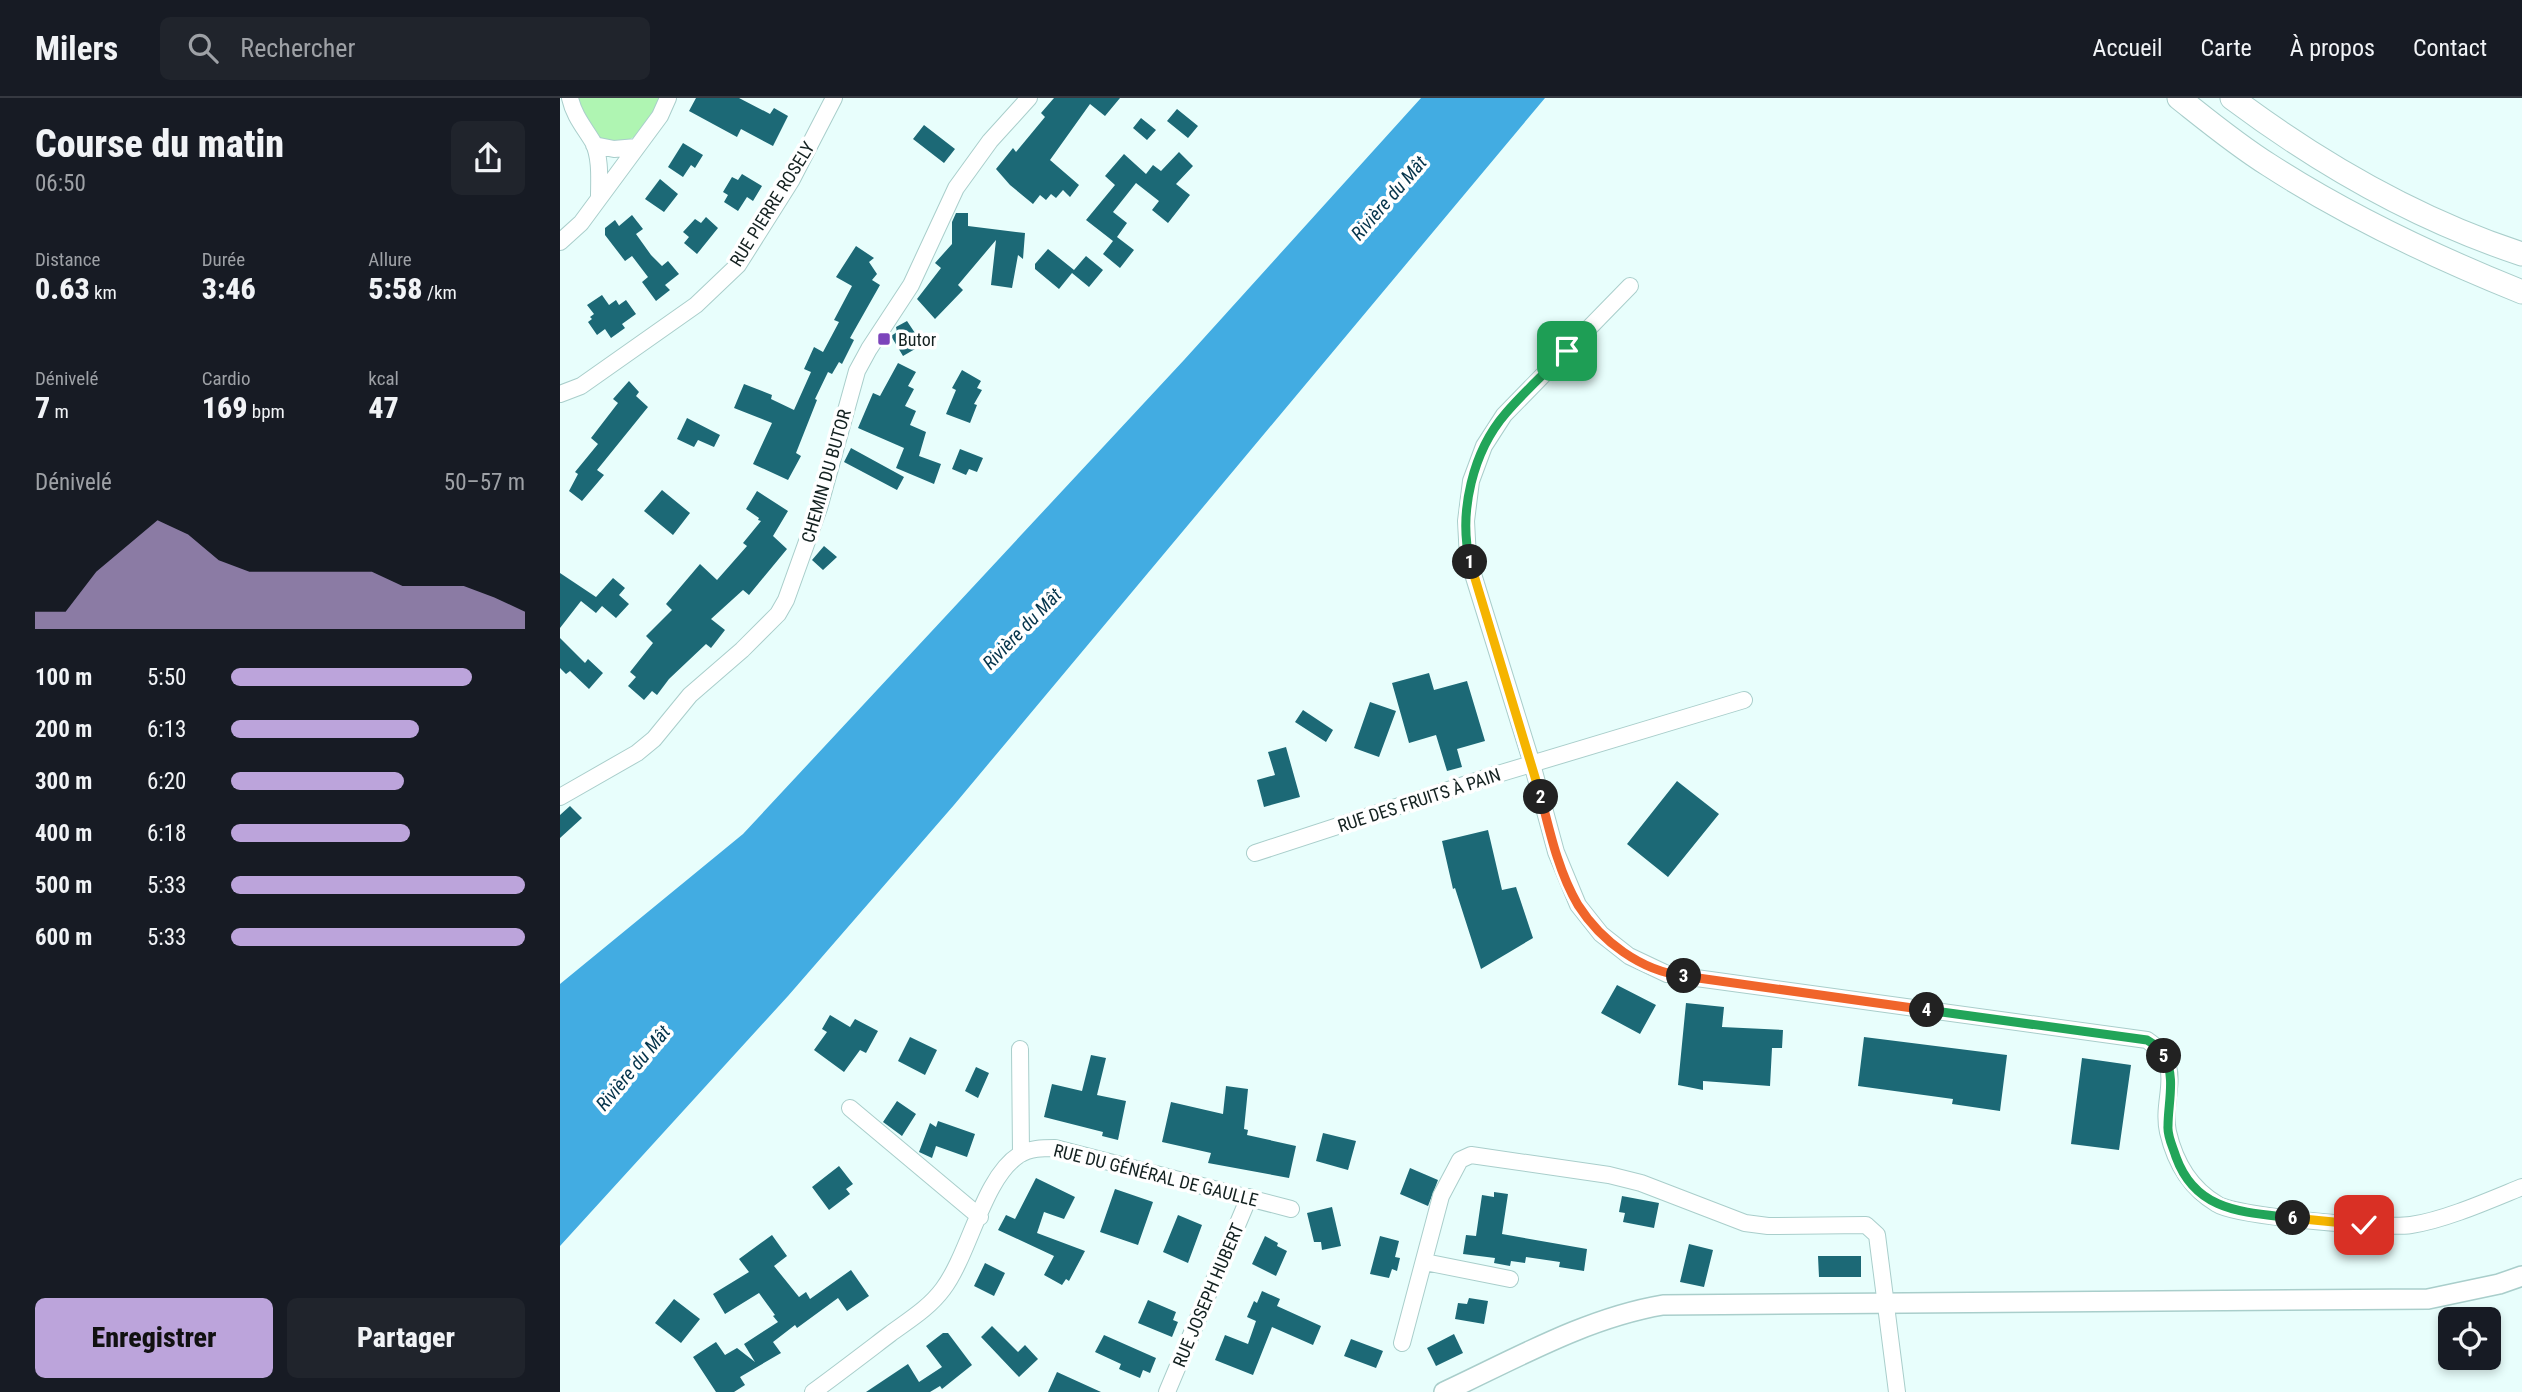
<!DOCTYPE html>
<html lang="fr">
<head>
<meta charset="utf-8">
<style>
	body { margin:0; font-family:"Roboto Condensed",sans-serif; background:#20242c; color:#f1f3f6; height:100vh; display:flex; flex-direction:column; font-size:26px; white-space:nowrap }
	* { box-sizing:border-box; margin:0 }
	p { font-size:23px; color:#9ea1a6 }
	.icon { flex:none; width:38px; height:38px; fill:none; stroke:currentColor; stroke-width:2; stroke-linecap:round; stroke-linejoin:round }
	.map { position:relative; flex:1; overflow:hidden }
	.details { display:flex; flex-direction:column; background:#171b24; width:560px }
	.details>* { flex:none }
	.buttons { position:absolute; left:1878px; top:1209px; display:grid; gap:14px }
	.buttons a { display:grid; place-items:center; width:63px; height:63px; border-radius:10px; background:#171b24; box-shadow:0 4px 10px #0003; font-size:35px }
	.pin { position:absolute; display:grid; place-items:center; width:60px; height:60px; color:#fff; margin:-30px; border-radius:14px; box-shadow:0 4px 10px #0006 }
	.km { position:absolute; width:35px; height:35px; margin:-18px; border-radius:50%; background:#222; color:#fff; font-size:19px; line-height:35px; text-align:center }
	.round { display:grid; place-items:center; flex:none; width:74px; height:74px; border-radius:10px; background:#20242c }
	.headline { display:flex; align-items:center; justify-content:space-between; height:119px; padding:0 35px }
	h1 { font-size:38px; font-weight:800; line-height:52px }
	.figures { display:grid; grid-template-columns:repeat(3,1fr); gap:10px; height:119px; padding:7px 35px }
	.figures div { display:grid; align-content:center }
	.figures b { font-size:30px; font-weight:800 }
	.figures small { font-size:19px; font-weight:400 }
	.figures p { font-size:19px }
	.chart { height:196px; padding:14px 35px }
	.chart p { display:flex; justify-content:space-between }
	.chart svg { width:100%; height:126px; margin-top:7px; fill:#bca4db; opacity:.7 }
	.button { display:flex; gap:14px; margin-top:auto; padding:14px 35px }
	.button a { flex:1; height:80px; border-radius:10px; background:#bca4db; color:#111; font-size:28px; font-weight:800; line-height:80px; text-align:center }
	.button a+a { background:#20242c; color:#f1f3f6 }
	ul { padding:0 35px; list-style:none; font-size:23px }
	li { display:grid; grid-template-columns:112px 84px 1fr; align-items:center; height:52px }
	li i { height:18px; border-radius:9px; background:#bca4db }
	header { display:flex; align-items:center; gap:42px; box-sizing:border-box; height:98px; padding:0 35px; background:#171b24; border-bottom:2px solid #363941 }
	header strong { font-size:33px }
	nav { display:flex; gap:38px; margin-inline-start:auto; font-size:24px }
	.search { width:490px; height:63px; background:#20242c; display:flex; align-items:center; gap:18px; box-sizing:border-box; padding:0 24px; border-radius:10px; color:#9ea1a6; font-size:26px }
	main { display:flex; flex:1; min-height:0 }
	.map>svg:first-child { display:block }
	.green { fill:#aff5b2 }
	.water { fill:#42ace2 }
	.building { fill:#1c6976 }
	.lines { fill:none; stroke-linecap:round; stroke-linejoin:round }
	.minor-casing { stroke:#a9cecb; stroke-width:18 }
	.major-casing { stroke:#a9cecb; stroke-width:22 }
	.highway-casing { stroke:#a9cecb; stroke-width:25 }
	.minor { stroke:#fff; stroke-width:16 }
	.major { stroke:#fff; stroke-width:19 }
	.highway { stroke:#fff; stroke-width:23 }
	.split-1-casing { stroke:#fff; stroke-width:14 }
	.split-2-casing { stroke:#fff; stroke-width:14 }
	.split-3-casing { stroke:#fff; stroke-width:14 }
	.split-4-casing { stroke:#fff; stroke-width:14 }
	.split-5-casing { stroke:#fff; stroke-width:14 }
	.split-6-casing { stroke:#fff; stroke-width:14 }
	.split-7-casing { stroke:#fff; stroke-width:14 }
	.split-1 { stroke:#22a559; stroke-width:9 }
	.split-2 { stroke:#f5b400; stroke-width:9 }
	.split-3 { stroke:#f0652b; stroke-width:9 }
	.split-4 { stroke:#f0652b; stroke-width:9 }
	.split-5 { stroke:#22a559; stroke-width:9 }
	.split-6 { stroke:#22a559; stroke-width:9 }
	.split-7 { stroke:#f5b400; stroke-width:9 }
	.poi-dot { fill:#7c44bb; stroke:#fff; stroke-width:2.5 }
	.labels { text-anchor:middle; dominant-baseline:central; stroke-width:7; stroke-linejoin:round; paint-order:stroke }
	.street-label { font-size:18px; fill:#142221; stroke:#fff }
	.poi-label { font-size:18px; fill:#142221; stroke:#fff; text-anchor:start }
	.water-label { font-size:19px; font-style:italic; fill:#05344b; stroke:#fff }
</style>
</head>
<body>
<header>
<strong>Milers</strong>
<div class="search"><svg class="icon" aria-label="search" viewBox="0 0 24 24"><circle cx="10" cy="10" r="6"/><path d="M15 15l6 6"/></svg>Rechercher</div>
<nav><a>Accueil</a><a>Carte</a><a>À propos</a><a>Contact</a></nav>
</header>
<main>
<section class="details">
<div class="headline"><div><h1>Course du matin</h1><p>06:50</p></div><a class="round"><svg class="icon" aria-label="share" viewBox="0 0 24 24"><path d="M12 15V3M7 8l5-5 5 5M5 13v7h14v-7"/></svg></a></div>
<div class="figures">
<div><p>Distance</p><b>0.63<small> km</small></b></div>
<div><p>Durée</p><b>3:46</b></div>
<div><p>Allure</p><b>5:58<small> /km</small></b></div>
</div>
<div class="figures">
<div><p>Dénivelé</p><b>7<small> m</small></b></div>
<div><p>Cardio</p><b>169<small> bpm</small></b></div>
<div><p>kcal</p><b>47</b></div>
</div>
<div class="chart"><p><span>Dénivelé</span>50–57 m</p>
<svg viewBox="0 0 160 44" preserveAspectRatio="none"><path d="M0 44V38L10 38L20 24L30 15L40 6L50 11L60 20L70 24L80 24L90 24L100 24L110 24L120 29L130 29L140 29L150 33L160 38V44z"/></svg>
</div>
<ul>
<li><b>100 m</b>5:50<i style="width:82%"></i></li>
<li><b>200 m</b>6:13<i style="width:64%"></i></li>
<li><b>300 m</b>6:20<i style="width:59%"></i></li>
<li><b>400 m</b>6:18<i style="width:61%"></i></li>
<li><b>500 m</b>5:33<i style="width:100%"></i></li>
<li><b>600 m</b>5:33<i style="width:100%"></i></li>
</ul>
<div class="button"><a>Enregistrer</a><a>Partager</a></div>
</section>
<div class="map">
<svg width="1962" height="1294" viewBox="0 0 1962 1294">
	<rect width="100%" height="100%" fill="#e8fefc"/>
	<path class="green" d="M 17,0 L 104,0 C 98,9 93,21 86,29 C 72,46 43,53 29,32 C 23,23 21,10 17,0 Z"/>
	<path class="water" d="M 861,0 L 985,0 L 394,707 L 228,898 L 0,1148 L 0,886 L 183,736 L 624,262 Z"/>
	<path class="building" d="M 136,0 L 179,0 L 210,16 L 214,10 L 228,18 L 213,48 L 181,31 L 177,39 L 129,13 Z
		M 494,0 L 560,0 L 545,18 L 530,6 L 490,62 L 519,87 L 510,99 L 503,92 L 496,100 L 491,96 L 486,102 L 480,97 L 473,106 L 450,87 L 436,71 L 453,50 L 456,54 L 485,19 L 481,15 Z
		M 617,11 L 638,28 L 628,40 L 607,23 Z
		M 581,20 L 596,32 L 587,42 L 573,30 Z
		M 364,27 L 395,51 L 384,65 L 353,41 Z
		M 123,45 L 143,57 L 135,70 L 131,67 L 123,79 L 108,69 Z
		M 619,54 L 633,68 L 616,86 L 630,97 L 608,125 L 592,112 L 599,103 L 576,85 L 553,114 L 567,125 L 557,139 L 574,152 L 560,170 L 543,156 L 553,143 L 526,122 L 555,87 L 545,78 L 564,56 L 586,76 L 593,67 L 601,73 Z
		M 182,76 L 202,88 L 193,103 L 187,99 L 178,113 L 164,104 L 168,97 L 163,94 L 172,79 L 178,82 Z
		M 100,81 L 118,96 L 104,114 L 85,101 Z
		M 396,115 L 408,115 L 408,128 L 465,135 L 463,161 L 458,157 L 452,190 L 431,187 L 436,142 L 398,187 L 403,192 L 375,221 L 357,201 L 381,170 L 375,165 L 392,146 L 392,124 Z
		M 72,117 L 83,131 L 76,136 L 91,157 L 102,168 L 108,163 L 119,176 L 105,187 L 110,192 L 96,203 L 82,184 L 88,179 L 72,158 L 65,163 L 45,137 L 45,130 L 55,122 L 59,128 Z
		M 146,119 L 158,130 L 137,156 L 124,145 L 129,139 L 123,134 L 135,121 L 141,125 Z
		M 296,148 L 314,160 L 309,164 L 317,176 L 312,182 L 320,187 L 290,240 L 294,242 L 282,266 L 279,264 L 272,276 L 268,274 L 255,301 L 257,302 L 236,355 L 241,358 L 228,382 L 193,366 L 212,325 L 174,310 L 184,286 L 212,297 L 211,301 L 234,312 L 251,274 L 244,271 L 254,249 L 263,254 L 279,224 L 274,222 L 292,188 L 276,179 Z
		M 488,151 L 514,172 L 526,158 L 543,172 L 529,189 L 512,175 L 499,191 L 475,171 L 475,166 Z
		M 42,197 L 49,207 L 56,202 L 59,207 L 66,202 L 76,216 L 62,226 L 65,230 L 51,240 L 45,231 L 37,237 L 28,224 L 32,221 L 30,219 L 34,216 L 27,207 Z
		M 347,223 L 359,241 L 352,246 L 355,251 L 343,258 L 331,238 L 337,234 L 336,229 Z
		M 338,265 L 356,274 L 348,288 L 354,291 L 345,308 L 356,313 L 350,327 L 366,334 L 359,358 L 381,366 L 374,386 L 336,370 L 344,350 L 298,330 L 313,295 L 320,298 Z
		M 402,272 L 421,283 L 417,290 L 422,292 L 414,306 L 417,307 L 410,325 L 386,316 L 396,292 L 392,290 Z
		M 69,283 L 79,294 L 76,298 L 88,309 L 37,372 L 44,377 L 22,403 L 9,393 L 18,376 L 15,374 L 38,346 L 31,340 L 58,305 L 53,301 Z
		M 127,320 L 160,337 L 154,349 L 138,342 L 134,349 L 117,341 Z
		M 291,350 L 344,379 L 337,392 L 284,364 Z
		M 400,351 L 423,360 L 417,374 L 409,371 L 406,377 L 392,371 Z
		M 102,392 L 130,415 L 113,437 L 84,413 Z
		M 197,393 L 228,413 L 213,438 L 227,451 L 189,497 L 183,492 L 151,521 L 165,532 L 151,550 L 146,546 L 109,581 L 97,597 L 92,593 L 84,602 L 68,588 L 76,579 L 70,574 L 93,545 L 86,538 L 112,512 L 106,506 L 140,466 L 157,482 L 187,448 L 183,445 L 201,423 L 198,422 L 199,420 L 186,411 Z
		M 264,448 L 277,459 L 263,472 L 252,462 Z
		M 0,475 L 36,499 L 53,480 L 65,490 L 59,497 L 69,506 L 56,520 L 42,508 L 36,515 L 21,503 L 0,530 Z
		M 0,540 L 25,565 L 28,561 L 43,575 L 29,591 L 10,573 L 6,576 L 0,570 Z
		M 869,575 L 874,592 L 907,583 L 925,643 L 897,651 L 902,669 L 887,673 L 876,637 L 849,645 L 832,585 Z
		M 810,604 L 836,613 L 819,659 L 794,650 Z
		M 743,612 L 773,632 L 766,644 L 735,624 Z
		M 726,649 L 740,699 L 704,709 L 697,682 L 715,677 L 708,654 Z
		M 1117,683 L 1159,716 L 1108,779 L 1067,746 Z
		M 10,708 L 22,720 L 0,740 L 0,717 Z
		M 928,732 L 942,792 L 956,789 L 973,840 L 921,871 L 895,790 L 893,791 L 882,743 Z
		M 1057,887 L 1096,907 L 1080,936 L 1041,915 Z
		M 1126,905 L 1164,909 L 1162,929 L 1223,932 L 1222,950 L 1212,950 L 1210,988 L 1143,983 L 1143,992 L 1118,987 Z
		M 270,917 L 290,929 L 295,921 L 318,933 L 306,955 L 300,952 L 284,974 L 254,952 L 267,934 L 262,931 Z
		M 350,939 L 377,952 L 365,977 L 338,963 Z
		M 1304,939 L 1447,957 L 1440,1013 L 1392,1006 L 1393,1001 L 1298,988 Z
		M 531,957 L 546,960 L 537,997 L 566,1003 L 558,1042 L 542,1038 L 543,1034 L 484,1019 L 492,986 L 522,993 Z
		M 1522,960 L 1571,967 L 1559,1052 L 1511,1046 Z
		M 416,969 L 429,975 L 418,1000 L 405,993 Z
		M 666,988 L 688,991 L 684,1031 L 688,1032 L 687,1037 L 736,1048 L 729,1080 L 648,1065 L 651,1055 L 602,1044 L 611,1004 L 663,1016 Z
		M 337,1003 L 356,1016 L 342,1038 L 323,1024 Z
		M 378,1023 L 415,1036 L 407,1059 L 376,1048 L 372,1060 L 359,1054 L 370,1025 L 376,1029 Z
		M 763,1035 L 796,1043 L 788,1072 L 756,1063 Z
		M 279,1068 L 293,1086 L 286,1091 L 290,1096 L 269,1112 L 252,1089 Z
		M 850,1070 L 878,1082 L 868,1108 L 840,1096 Z
		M 476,1080 L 515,1099 L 504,1121 L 484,1114 L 477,1135 L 525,1153 L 509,1183 L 506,1181 L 502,1187 L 484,1177 L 494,1158 L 438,1132 L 446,1117 L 455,1121 Z
		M 555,1091 L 593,1104 L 578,1147 L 540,1134 Z
		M 934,1094 L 948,1096 L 942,1136 L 1027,1151 L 1024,1173 L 999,1169 L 1000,1164 L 966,1159 L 965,1165 L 951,1163 L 950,1168 L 934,1165 L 935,1160 L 903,1156 L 906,1137 L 916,1138 L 922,1097 L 934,1099 Z
		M 1062,1098 L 1099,1105 L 1094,1130 L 1063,1124 L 1065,1115 L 1059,1114 Z
		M 772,1109 L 781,1148 L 762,1152 L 761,1144 L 754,1144 L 747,1115 Z
		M 618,1117 L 642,1127 L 628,1165 L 603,1154 Z
		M 212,1137 L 227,1158 L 214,1168 L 239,1199 L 246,1194 L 250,1201 L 291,1172 L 309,1198 L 287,1213 L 278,1200 L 237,1230 L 235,1227 L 213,1244 L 221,1255 L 180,1279 L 185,1287 L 174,1294 L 156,1294 L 133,1259 L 156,1244 L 165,1257 L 177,1250 L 195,1264 L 184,1246 L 218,1224 L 213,1218 L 215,1217 L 199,1195 L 165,1216 L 153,1196 L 189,1174 L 179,1161 Z
		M 705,1138 L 718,1145 L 717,1148 L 727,1153 L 716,1178 L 692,1166 Z
		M 820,1138 L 839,1143 L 835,1159 L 840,1160 L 837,1173 L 832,1171 L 829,1180 L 810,1176 Z
		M 1129,1146 L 1153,1152 L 1144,1189 L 1120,1184 Z
		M 1258,1158 L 1301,1158 L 1301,1179 L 1259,1179 Z
		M 425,1165 L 445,1175 L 434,1198 L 414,1188 Z
		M 702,1193 L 720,1201 L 717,1208 L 761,1228 L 753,1247 L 712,1229 L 693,1277 L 655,1262 L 665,1237 L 688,1246 L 696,1223 L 687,1219 L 694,1203 L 697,1205 Z
		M 909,1200 L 928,1203 L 924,1226 L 895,1221 L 898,1205 L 907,1206 Z
		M 114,1201 L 140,1221 L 121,1245 L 95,1225 Z
		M 588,1202 L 616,1214 L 613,1222 L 618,1224 L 612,1239 L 578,1225 Z
		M 432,1228 L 458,1254 L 465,1247 L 478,1261 L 459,1279 L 421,1239 Z
		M 383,1235 L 388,1235 L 412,1267 L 382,1291 L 380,1288 L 370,1294 L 306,1294 L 348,1266 L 359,1284 L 382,1269 L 366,1248 Z
		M 894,1236 L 903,1255 L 876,1268 L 867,1250 Z
		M 544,1237 L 596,1260 L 590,1275 L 583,1272 L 580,1280 L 559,1271 L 561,1266 L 535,1254 Z
		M 791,1241 L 823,1253 L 816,1270 L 784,1258 Z
		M 497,1274 L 541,1294 L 488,1294 Z"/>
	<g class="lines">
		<g class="minor-casing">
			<path id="minor" d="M 10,0 C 14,18 24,29 33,44 C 41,60 39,82 39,99
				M 34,47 L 54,51 L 77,49
				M 0,144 L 21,125 L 100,18 L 108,0
				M 1070,188 L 944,317 L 924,348 L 911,383 L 906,423 L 908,460 L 972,666 L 996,754 L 1018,807 L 1041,836 L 1069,858 L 1107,876 L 1587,942 C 1627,969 1600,998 1608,1034 C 1615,1064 1630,1090 1657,1106 C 1677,1119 1824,1131 1851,1127 C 1885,1122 1930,1102 1962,1089
				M 0,296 L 21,288 L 136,207 L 178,167 L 231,83 L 274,0
				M 0,699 L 77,655 L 94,641 L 130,597 L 182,552 L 218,516 L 226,502 L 259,410 L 297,273 L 309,251 L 351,187 L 396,90 L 430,43 L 469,0
				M 695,755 L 928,679 L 1184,602
				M 460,951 L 461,1056
				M 290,1010 L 420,1119
				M 865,1164 L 950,1181
				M 842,1245 L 881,1098 L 900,1062 L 911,1057 L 1049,1077 L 1081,1085 L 1185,1125 L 1208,1128 L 1306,1127 L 1317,1137 L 1337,1294
				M 253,1294 C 279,1275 305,1255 330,1236 C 349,1222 369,1210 383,1191 C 410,1155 423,1080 459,1057 C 470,1050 483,1050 495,1050 L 731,1111
				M 607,1294 L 689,1099"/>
		</g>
		<g class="major-casing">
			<path id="major" d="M 884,1294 C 955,1261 1026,1220 1103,1207 L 1868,1201 L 1939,1186 L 1962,1178"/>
		</g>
		<g class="highway-casing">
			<path id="highway" d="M 1619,0 C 1648,23 1677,47 1709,67 C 1788,118 1875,159 1962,194
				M 1672,0 C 1759,65 1858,122 1962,156"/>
		</g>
		<use href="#minor" class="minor"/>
		<use href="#major" class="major"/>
		<use href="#highway" class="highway"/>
	</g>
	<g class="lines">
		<g class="split-1-casing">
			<path id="split-1" d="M 910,464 C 898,414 913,353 946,315 C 965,293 987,273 1007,253"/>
		</g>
		<g class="split-2-casing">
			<path id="split-2" d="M 910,464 L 981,699"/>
		</g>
		<g class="split-3-casing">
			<path id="split-3" d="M 981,699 C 990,735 999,775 1018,807 C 1041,843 1081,873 1124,878"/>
		</g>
		<g class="split-4-casing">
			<path id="split-4" d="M 1124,878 L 1367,912"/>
		</g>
		<g class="split-5-casing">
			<path id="split-5" d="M 1367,912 L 1587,942 L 1598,949 L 1604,958"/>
		</g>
		<g class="split-6-casing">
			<path id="split-6" d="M 1604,958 C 1616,978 1608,1005 1608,1028 C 1607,1038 1613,1049 1616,1059 C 1636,1114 1683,1114 1733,1120"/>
		</g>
		<g class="split-7-casing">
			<path id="split-7" d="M 1733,1120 L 1804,1127"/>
		</g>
		<use href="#split-1" class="split-1"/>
		<use href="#split-2" class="split-2"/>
		<use href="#split-3" class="split-3"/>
		<use href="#split-4" class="split-4"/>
		<use href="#split-5" class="split-5"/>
		<use href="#split-6" class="split-6"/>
		<use href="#split-7" class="split-7"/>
	</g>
	<rect class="poi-dot" x="317" y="234" width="14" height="14" rx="3.5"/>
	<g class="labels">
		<g class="street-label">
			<text transform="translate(212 106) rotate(-58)">RUE PIERRE ROSELY</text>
			<text transform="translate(266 378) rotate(-74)">CHEMIN DU BUTOR</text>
			<text transform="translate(859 702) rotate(-18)">RUE DES FRUITS À PAIN</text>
			<text transform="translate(596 1077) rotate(14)">RUE DU GÉNÉRAL DE GAULLE</text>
			<text transform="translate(648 1197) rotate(-67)">RUE JOSEPH HUBERT</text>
		</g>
		<g class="poi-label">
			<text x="338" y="241">Butor</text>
		</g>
		<g class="water-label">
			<text transform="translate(829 100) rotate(-49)">Rivière du Mât</text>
			<text transform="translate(462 531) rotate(-46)">Rivière du Mât</text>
			<text transform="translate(73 970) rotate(-50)">Rivière du Mât</text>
		</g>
	</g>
</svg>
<div class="buttons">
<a><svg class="icon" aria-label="locate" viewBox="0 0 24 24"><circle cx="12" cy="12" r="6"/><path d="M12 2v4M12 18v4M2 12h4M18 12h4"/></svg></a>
</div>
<div class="pin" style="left:1007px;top:253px;background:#1e9e55"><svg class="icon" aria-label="arrive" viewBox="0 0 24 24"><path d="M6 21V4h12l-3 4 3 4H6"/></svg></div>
<div class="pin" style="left:1804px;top:1127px;background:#d93025"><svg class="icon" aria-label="check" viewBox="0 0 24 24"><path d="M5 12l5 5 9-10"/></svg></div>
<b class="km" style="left:910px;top:464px">1</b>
<b class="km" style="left:981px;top:699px">2</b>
<b class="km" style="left:1124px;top:878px">3</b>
<b class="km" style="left:1367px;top:912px">4</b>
<b class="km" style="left:1604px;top:958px">5</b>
<b class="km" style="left:1733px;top:1120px">6</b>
</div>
</main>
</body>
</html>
